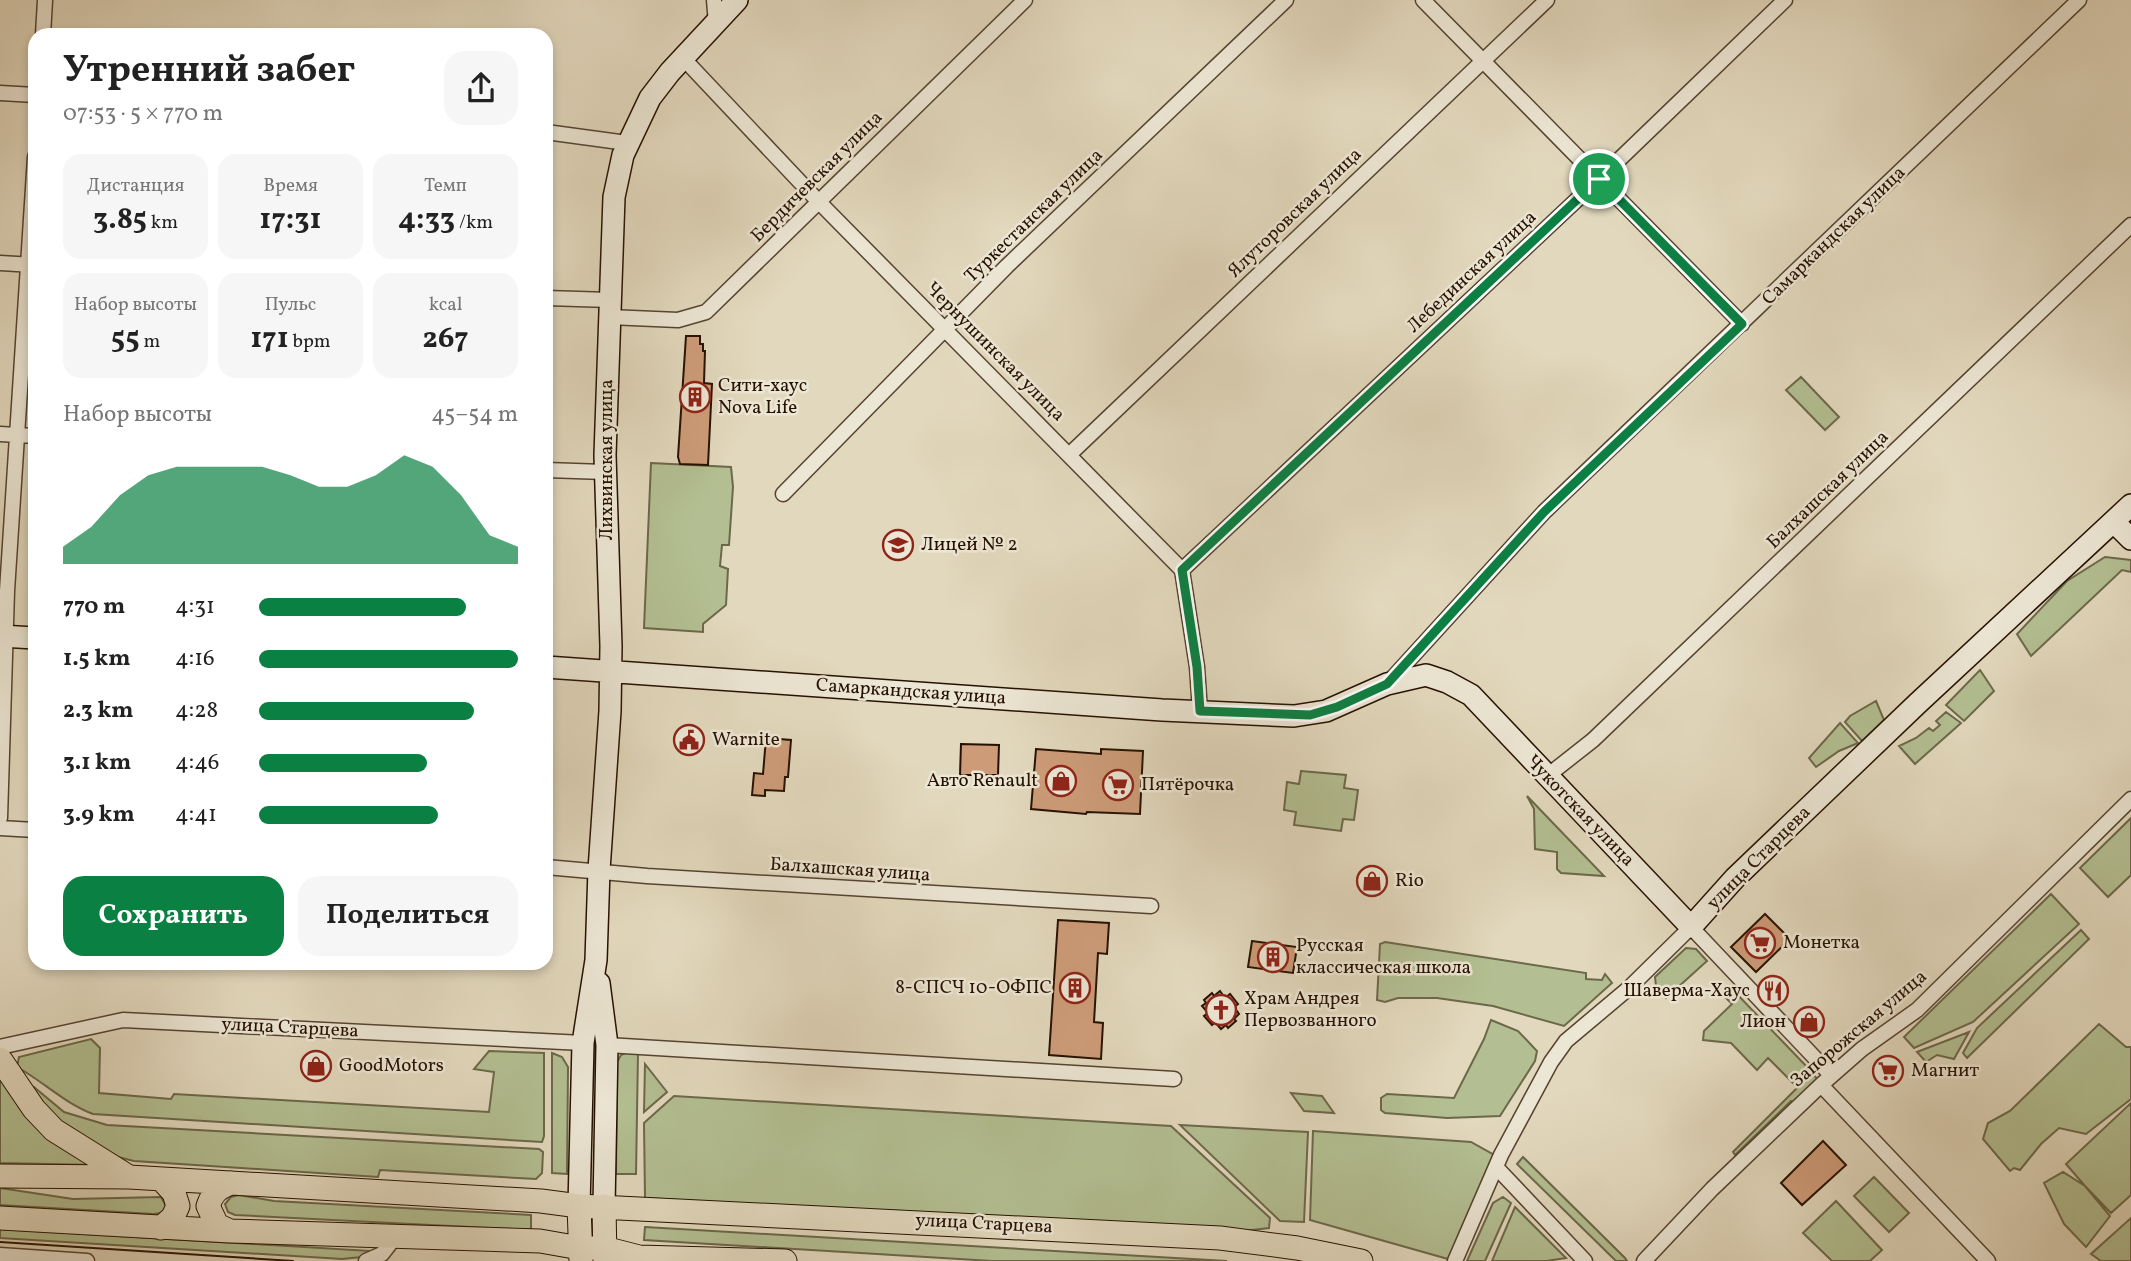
<!DOCTYPE html>
<html lang="ru">
<head>
<meta charset="utf-8">
<style>
	body { margin:0; font-family:Vollkorn,serif; background:#f6f6f6; color:#222; height:100vh; display:flex; flex-direction:column; font-size:26px; white-space:nowrap }
	* { box-sizing:border-box; margin:0 }
	p { font-size:23px; color:#767676 }
	.icon { flex:none; width:38px; height:38px; fill:none; stroke:currentColor; stroke-width:2; stroke-linecap:round; stroke-linejoin:round }
	.map { position:relative; flex:1; overflow:hidden }
	.sheet { position:absolute; left:28px; top:28px; width:525px; height:942px; display:flex; flex-direction:column; background:#fff; border-radius:21px; box-shadow:0 4px 10px #0003 }
	.sheet>* { flex:none }
	.pin { position:absolute; display:grid; place-items:center; width:60px; height:60px; color:#fff; margin:-30px; border:4px solid #fff; border-radius:50%; box-shadow:0 2px 7px #0007 }
	.round { display:grid; place-items:center; flex:none; width:74px; height:74px; border-radius:21px; background:#f6f6f6 }
	.headline { display:flex; align-items:center; justify-content:space-between; height:119px; padding:0 35px }
	h1 { font-size:38px; font-weight:700; line-height:52px }
	.metrics { display:grid; grid-template-columns:repeat(3,1fr); gap:10px; height:119px; padding:7px 35px }
	.metrics div { display:grid; align-content:center; border-radius:18px; background:#f6f6f6; text-align:center }
	.metrics b { font-size:30px; font-weight:700 }
	.metrics small { font-size:19px; font-weight:400 }
	.metrics p { font-size:19px }
	.chart { height:196px; padding:14px 35px }
	.chart p { display:flex; justify-content:space-between }
	.chart svg { width:100%; height:126px; margin-top:7px; fill:#0b8043; opacity:.7 }
	.primary-button { display:flex; gap:14px; margin-top:auto; padding:14px 35px }
	.primary-button a { flex:1; height:80px; border-radius:21px; background:#0b8043; color:#fff; font-size:28px; font-weight:700; line-height:80px; text-align:center }
	.primary-button a+a { background:#f6f6f6; color:#222 }
	ul { padding:0 35px; list-style:none; font-size:23px }
	li { display:grid; grid-template-columns:112px 84px 1fr; align-items:center; height:52px }
	li i { height:18px; border-radius:9px; background:#0b8043 }
	.map>svg:first-child { display:block }
	.green { fill:#b3bf92; stroke:#6c684a; stroke-width:2 }
	.building { fill:#cd9b78; stroke:#261101; stroke-width:2 }
	.lines { fill:none; stroke-linecap:round; stroke-linejoin:round }
	.street-casing { stroke:#554330; stroke-width:17 }
	.secondary-casing { stroke:#261101; stroke-width:24 }
	.primary-casing { stroke:#261101; stroke-width:25 }
	.street { stroke:#ece6d4; stroke-width:14 }
	.secondary { stroke:#ece6d4; stroke-width:21 }
	.primary { stroke:#e2d8bd; stroke-width:23 }
	.tram { stroke:#261101; stroke-width:2 }
	.route-casing { stroke:#fff; stroke-width:14 }
	.route { stroke:#0b8043; stroke-width:9 }
	.labels { text-anchor:middle; dominant-baseline:central; stroke-width:5; stroke-linejoin:round; paint-order:stroke }
	.street-label { font-size:19px; fill:#261101; stroke:#ece6d4 }
	.poi-label { font-size:19px; fill:#261101; stroke:#ece6d4; text-anchor:start }
</style>
</head>
<body>
<div class="map">
<svg width="2131" height="1261" viewBox="0 0 2131 1261">
	<rect width="100%" height="100%" fill="#e2d8bd"/>
	<filter id="stains"><feTurbulence type="fractalNoise" baseFrequency=".00286" numOctaves="4"/><feColorMatrix values="0 0 0 0 .2 0 0 0 0 .09 0 0 0 0 .02 0 0 0 .5 -.17"/></filter>
	<radialGradient id="worn" r=".72"><stop offset=".6" stop-color="#630" stop-opacity="0"/><stop offset="1" stop-color="#630" stop-opacity=".3"/></radialGradient>
	<path class="green" d="M 1801,377 L 1839,417 L 1825,430 L 1786,390 Z
		M 651,463 L 731,467 L 733,487 L 729,545 L 722,545 L 720,566 L 728,569 L 726,605 L 703,624 L 703,632 L 644,628 Z
		M 2105,557 L 2131,560 L 2131,572 L 2122,570 L 2031,656 L 2017,634 L 2067,581 Z
		M 1980,670 L 1994,691 L 1964,721 L 1946,705 Z
		M 1876,701 L 1884,720 L 1862,741 L 1845,722 L 1850,716 Z
		M 1946,712 L 1961,723 L 1915,764 L 1899,746 L 1916,738 L 1929,728 L 1933,731 L 1940,725 L 1936,721 Z
		M 1840,723 L 1858,743 L 1839,751 L 1816,767 L 1809,758 Z
		M 1301,771 L 1346,775 L 1344,788 L 1358,790 L 1354,820 L 1343,819 L 1341,831 L 1294,825 L 1296,812 L 1284,810 L 1287,782 L 1299,784 Z
		M 1527,796 L 1604,876 L 1561,873 L 1557,869 L 1557,852 L 1535,849 L 1534,809 Z
		M 2131,818 L 2131,875 L 2108,897 L 2080,868 Z
		M 2051,894 L 2079,924 L 1973,1022 L 1914,1048 L 1904,1037 Z
		M 2081,930 L 2089,939 L 1967,1058 L 1963,1053 L 1977,1028 Z
		M 1385,942 L 1586,973 L 1586,979 L 1602,980 L 1605,974 L 1612,983 L 1564,1026 L 1493,1006 L 1437,998 L 1398,998 L 1385,1002 L 1377,1000 L 1380,944 Z
		M 1686,948 L 1696,949 L 1707,961 L 1666,998 L 1656,986 L 1655,977 Z
		M 1733,990 L 1809,1069 L 1794,1084 L 1768,1058 L 1757,1070 L 1731,1043 L 1703,1040 L 1704,1031 L 1732,1004 L 1723,995 Z
		M 1491,1020 L 1518,1031 L 1537,1051 L 1535,1061 L 1500,1116 L 1447,1118 L 1385,1113 L 1381,1110 L 1381,1098 L 1387,1094 L 1454,1098 L 1484,1039 Z
		M 2099,1024 L 2126,1047 L 2131,1047 L 2131,1099 L 2086,1134 L 2059,1128 L 2041,1144 L 2020,1170 L 2014,1168 L 2010,1171 L 1983,1139 L 1988,1123 L 2010,1111 Z
		M 1969,1032 L 1954,1059 L 1937,1055 L 1926,1062 L 1917,1052 Z
		M 91,1039 L 100,1048 L 99,1093 L 171,1099 L 174,1094 L 489,1112 L 494,1072 L 474,1069 L 489,1051 L 544,1053 L 544,1136 L 542,1142 L 93,1114 C 64,1103 44,1082 17,1067 L 19,1057 Z
		M 628,1052 L 638,1053 L 636,1174 L 616,1174 L 617,1062 L 621,1055 Z
		M 552,1053 L 562,1057 L 568,1067 L 567,1174 L 552,1173 Z
		M 645,1064 L 667,1092 L 644,1112 Z
		M 0,1072 L 94,1165 L 0,1163 Z
		M 1812,1073 L 1818,1080 L 1797,1103 L 1791,1101 L 1735,1155 L 1733,1152 Z
		M 25,1082 L 34,1087 L 64,1112 L 107,1125 L 539,1149 L 543,1152 L 542,1173 L 536,1179 L 380,1170 L 378,1177 L 134,1161 L 114,1156 L 70,1135 Z
		M 1291,1093 L 1322,1096 L 1334,1113 L 1304,1111 Z
		M 674,1096 L 1171,1126 L 1270,1218 L 1269,1228 L 1226,1233 L 645,1198 L 644,1123 Z
		M 2131,1103 L 2131,1195 L 2111,1213 L 2085,1186 L 2110,1216 L 2086,1247 L 2064,1224 L 2044,1183 L 2063,1172 L 2085,1186 L 2066,1164 Z
		M 1180,1125 L 1308,1132 L 1304,1222 L 1280,1221 Z
		M 1313,1131 L 1471,1142 L 1496,1156 L 1448,1259 L 1310,1220 Z
		M 1523,1157 L 1625,1258 L 1627,1261 L 1616,1261 L 1517,1164 Z
		M 1874,1177 L 1909,1213 L 1889,1232 L 1854,1196 Z
		M 0,1188 L 73,1199 L 161,1197 L 167,1208 L 162,1213 L 153,1214 L 0,1205 Z
		M 239,1195 L 274,1201 L 531,1215 L 531,1230 L 235,1215 L 228,1212 L 225,1204 L 231,1197 Z
		M 1503,1197 L 1511,1203 L 1485,1261 L 1467,1261 L 1493,1203 Z
		M 1836,1201 L 1882,1250 L 1870,1261 L 1832,1261 L 1803,1233 Z
		M 1515,1207 L 1566,1258 L 1546,1261 L 1492,1261 Z
		M 2131,1218 L 2131,1261 L 2101,1261 L 2091,1254 Z
		M 645,1227 L 1227,1261 L 992,1261 L 644,1240 Z
		M 0,1229 L 371,1251 L 362,1257 L 342,1259 L 0,1238 Z"/>
	<path class="building" d="M 686,336 L 700,336 L 700,344 L 703,344 L 703,351 L 705,351 L 704,383 L 712,384 L 708,465 L 680,464 L 678,457 Z
		M 766,738 L 791,740 L 788,777 L 785,777 L 784,791 L 765,790 L 765,796 L 752,795 L 754,773 L 763,774 Z
		M 961,744 L 999,745 L 998,775 L 960,775 Z
		M 1036,749 L 1101,754 L 1101,749 L 1143,751 L 1140,814 L 1087,812 L 1086,814 L 1031,809 Z
		M 1765,914 L 1790,939 L 1756,972 L 1731,947 Z
		M 1058,920 L 1109,923 L 1107,954 L 1098,953 L 1094,1022 L 1103,1023 L 1101,1059 L 1049,1055 Z
		M 1252,941 L 1297,947 L 1293,973 L 1248,967 Z
		M 1220,991 L 1225,998 L 1230,994 L 1238,1004 L 1234,1007 L 1239,1014 L 1234,1019 L 1236,1021 L 1228,1028 L 1226,1025 L 1221,1029 L 1215,1022 L 1212,1025 L 1204,1016 L 1208,1013 L 1202,1006 L 1206,1003 L 1204,1000 L 1212,993 L 1214,996 Z
		M 1823,1141 L 1846,1165 L 1802,1205 L 1781,1183 Z"/>
	<g class="lines">
		<g class="street-casing">
			<path id="street" d="M 714,0 L 716,24
				M 1423,0 L 1742,324
				M 43,35 L 45,0
				M 683,58 L 818,201 L 1182,570 L 1197,667 L 1200,711
				M 0,93 L 35,95
				M 546,132 L 627,143
				M 0,263 L 34,265
				M 546,298 L 610,300
				M 609,317 L 678,320 L 706,312 L 1025,0
				M 0,434 L 35,436
				M 1070,454 L 1547,0
				M 546,470 L 605,472
				M 783,494 L 1007,266 L 1286,0
				M 1182,570 L 1599,179 L 1785,0
				M 1388,683 L 1544,512 L 2079,0
				M 1546,777 L 1593,740 L 2131,225
				M 0,818 L 7,591 L 35,157
				M 0,828 L 35,830
				M 546,867 L 647,876 L 1151,906
				M 607,1045 L 1174,1079
				M 0,1047 L 123,1020 L 583,1043
				M 1821,1085 L 1988,1261
				M 1496,1167 L 1585,1261
				M 0,1255 L 87,1261
				M 366,1261 L 382,1254 L 396,1236
				M 1455,1261 L 1501,1155 L 1551,1062 L 1566,1041 L 1629,988 L 1691,927 L 1831,1075
				M 1644,1261 L 1712,1189 L 1821,1085 L 1862,1049 L 1917,1010 L 2131,799"/>
		</g>
		<g class="secondary-casing">
			<path id="secondary" d="M 2114,522 L 2131,539
				M 0,636 L 35,638
				M 546,667 L 1162,710 L 1294,716 L 1326,711 L 1387,684 L 1426,675 L 1447,682 L 1471,695 L 1691,927 L 1735,878 L 1918,703 L 2131,505
				M 599,983 L 607,1045 L 604,1206
				M 579,1206 L 583,1043 L 596,960 L 599,870 L 610,711 L 611,646 L 605,455 L 614,197 L 623,155 L 650,98 L 670,72 L 737,0"/>
		</g>
		<g class="primary-casing">
			<path id="primary" d="M 0,1059 L 34,1109 L 54,1130 L 129,1177
				M 0,1176 L 129,1177 L 541,1201 L 579,1206 L 1220,1238 L 1297,1248 L 1361,1261
				M 579,1206 L 581,1261
				M 604,1206 L 605,1261
				M 0,1218 L 230,1231 L 540,1241 L 580,1248 L 604,1248 L 639,1257 L 785,1261
				M 161,1228 L 173,1217 L 178,1206 L 174,1193 L 162,1180
				M 230,1231 L 217,1225 L 208,1206 C 213,1192 218,1188 231,1183"/>
		</g>
		<use href="#street" class="street"/>
		<use href="#secondary" class="secondary"/>
		<use href="#primary" class="primary"/>
		<path class="tram" d="M 0,1242 L 293,1261"/>
	</g>
	<g class="lines">
		<g class="route-casing">
			<path id="route" d="M 1599,179 L 1742,324 L 1544,512 L 1387,684 L 1337,707 L 1310,715 L 1200,711 L 1197,667 L 1182,570 Z"/>
		</g>
		<use href="#route" class="route"/>
	</g>
	<defs>
		<g id="building-ring" transform="scale(1.575)"><circle r="9.5" fill="#ece6d4" stroke="#8f2418" stroke-width="1.5"/><path d="M-4-6H4V6H1V3H-1V6H-4ZM-2.5-4.3h1.7v1.8h-1.7ZM.8-4.3h1.7v1.8H.8ZM-2.5-1h1.7V.8h-1.7ZM.8-1h1.7V.8H.8Z" fill="#8f2418"/></g>
		<g id="school-ring" transform="scale(1.575)"><circle r="9.5" fill="#ece6d4" stroke="#8f2418" stroke-width="1.5"/><path d="M0-5L7-2L0 1L-7-2ZM-4 1L0 2.5L4 1V4Q0 6-4 4Z" fill="#8f2418"/></g>
		<g id="civic-ring" transform="scale(1.575)"><circle r="9.5" fill="#ece6d4" stroke="#8f2418" stroke-width="1.5"/><path d="M-.6-6.5H3V-4.5H.6V-3L4-1V1h2V6H-6V1h2V-1L-.6-3ZM-1.2 2.5V6h2.4V2.5Z" fill="#8f2418"/></g>
		<g id="shop-ring" transform="scale(1.575)"><circle r="9.5" fill="#ece6d4" stroke="#8f2418" stroke-width="1.5"/><path d="M-5-2.5h2.3a2.7 3.5 0 0 1 5.4 0H5L5.5 6h-11ZM-1.5-2.5h3a1.5 2.3 0 0 0-3 0Z" fill="#8f2418"/></g>
		<g id="supermarket-ring" transform="scale(1.575)"><circle r="9.5" fill="#ece6d4" stroke="#8f2418" stroke-width="1.5"/><path d="M-6-5.5h2.5l.6 2H6L4.5 2H-2.5L-4.4-4H-6ZM-1.5 3.2a1.3 1.3 0 1 0 .1 0ZM3 3.2a1.3 1.3 0 1 0 .1 0Z" fill="#8f2418"/></g>
		<g id="restaurant-ring" transform="scale(1.575)"><circle r="9.5" fill="#ece6d4" stroke="#8f2418" stroke-width="1.5"/><path d="M-5-6h1v4h1v-4h1v4h1v-4h1v5L-1.5 .5V6h-2V.5L-5-1ZM5-6V6H3V1.5H1.5Q1.5-4 5-6Z" fill="#8f2418"/></g>
		<g id="church-ring" transform="scale(1.575)"><circle r="9.5" fill="#ece6d4" stroke="#8f2418" stroke-width="1.5"/><path d="M-1.2-6h2.4v3.5h3.3v2.4h-3.3V6h-2.4V-.1h-3.3v-2.4h3.3Z" fill="#8f2418"/></g>
	</defs>
	<g fill-rule="evenodd">
		<use href="#building-ring" x="695" y="397"/>
		<use href="#school-ring" x="898" y="545"/>
		<use href="#civic-ring" x="689" y="740"/>
		<use href="#shop-ring" x="1061" y="781"/>
		<use href="#supermarket-ring" x="1118" y="785"/>
		<use href="#shop-ring" x="1372" y="881"/>
		<use href="#supermarket-ring" x="1760" y="943"/>
		<use href="#building-ring" x="1273" y="957"/>
		<use href="#building-ring" x="1075" y="988"/>
		<use href="#restaurant-ring" x="1773" y="991"/>
		<use href="#church-ring" x="1221" y="1010"/>
		<use href="#shop-ring" x="1809" y="1022"/>
		<use href="#shop-ring" x="316" y="1066"/>
		<use href="#supermarket-ring" x="1888" y="1071"/>
	</g>
	<g class="labels">
		<g class="street-label">
			<text transform="translate(817 177) rotate(-45)">Бердичевская улица</text>
			<text transform="translate(1295 213) rotate(-44)">Ялуторовская улица</text>
			<text transform="translate(1034 216) rotate(-44)">Туркестанская улица</text>
			<text transform="translate(1834 236) rotate(-44)">Самаркандская улица</text>
			<text transform="translate(1472 272) rotate(-43)">Лебединская улица</text>
			<text transform="translate(995 352) rotate(45)">Чернушинская улица</text>
			<text transform="translate(607 460) rotate(-90)">Лихвинская улица</text>
			<text transform="translate(1828 490) rotate(-44)">Балхашская улица</text>
			<text transform="translate(911 692) rotate(4)">Самаркандская улица</text>
			<text transform="translate(1580 811) rotate(46)">Чукотская улица</text>
			<text transform="translate(1759 858) rotate(-45)">улица Старцева</text>
			<text transform="translate(850 870) rotate(4)">Балхашская улица</text>
			<text transform="translate(290 1028) rotate(3)">улица Старцева</text>
			<text transform="translate(1859 1029) rotate(-40)">Запорожская улица</text>
			<text transform="translate(984 1224) rotate(3)">улица Старцева</text>
		</g>
		<g class="poi-label">
			<text x="718" y="386">Сити-хаус<tspan x="718" dy="22">Nova Life</tspan></text>
			<text x="921" y="545">Лицей № 2</text>
			<text x="712" y="740">Warnite</text>
			<text x="1038" y="781" text-anchor="end">Авто Renault</text>
			<text x="1141" y="785">Пятёрочка</text>
			<text x="1395" y="881">Rio</text>
			<text x="1783" y="943">Монетка</text>
			<text x="1296" y="946">Русская<tspan x="1296" dy="22">классическая школа</tspan></text>
			<text x="1052" y="988" text-anchor="end">8-СПСЧ 10-ОФПС</text>
			<text x="1750" y="991" text-anchor="end">Шаверма-Хаус</text>
			<text x="1244" y="999">Храм Андрея<tspan x="1244" dy="22">Первозванного</tspan></text>
			<text x="1786" y="1022" text-anchor="end">Лион</text>
			<text x="339" y="1066">GoodMotors</text>
			<text x="1911" y="1071">Магнит</text>
		</g>
	</g>
	<rect width="100%" height="100%" filter="url(#stains)"/>
	<rect width="100%" height="100%" fill="url(#worn)"/>
</svg>
<div class="pin" style="left:1599px;top:179px;background:#1e9e55"><svg class="icon" aria-label="arrive" viewBox="0 0 24 24"><path d="M6 21V4h12l-3 4 3 4H6"/></svg></div>
<section class="sheet">
<div class="headline"><div><h1>Утренний забег</h1><p>07:53 · 5 × 770 m</p></div><a class="round"><svg class="icon" aria-label="share" viewBox="0 0 24 24"><path d="M12 15V3M7 8l5-5 5 5M5 13v7h14v-7"/></svg></a></div>
<div class="metrics">
<div><p>Дистанция</p><b>3.85<small> km</small></b></div>
<div><p>Время</p><b>17:31</b></div>
<div><p>Темп</p><b>4:33<small> /km</small></b></div>
</div>
<div class="metrics">
<div><p>Набор высоты</p><b>55<small> m</small></b></div>
<div><p>Пульс</p><b>171<small> bpm</small></b></div>
<div><p>kcal</p><b>267</b></div>
</div>
<div class="chart"><p><span>Набор высоты</span>45–54 m</p>
<svg viewBox="0 0 160 44" preserveAspectRatio="none"><path d="M0 44V38L10 31L20 20L30 13L40 10L50 10L60 10L70 10L80 13L90 17L100 17L110 13L120 6L130 10L140 20L150 34L160 38V44z"/></svg>
</div>
<ul>
<li><b>770 m</b>4:31<i style="width:80%"></i></li>
<li><b>1.5 km</b>4:16<i style="width:100%"></i></li>
<li><b>2.3 km</b>4:28<i style="width:83%"></i></li>
<li><b>3.1 km</b>4:46<i style="width:65%"></i></li>
<li><b>3.9 km</b>4:41<i style="width:69%"></i></li>
</ul>
<div class="primary-button"><a>Сохранить</a><a>Поделиться</a></div>
</section>
</div>
</body>
</html>
